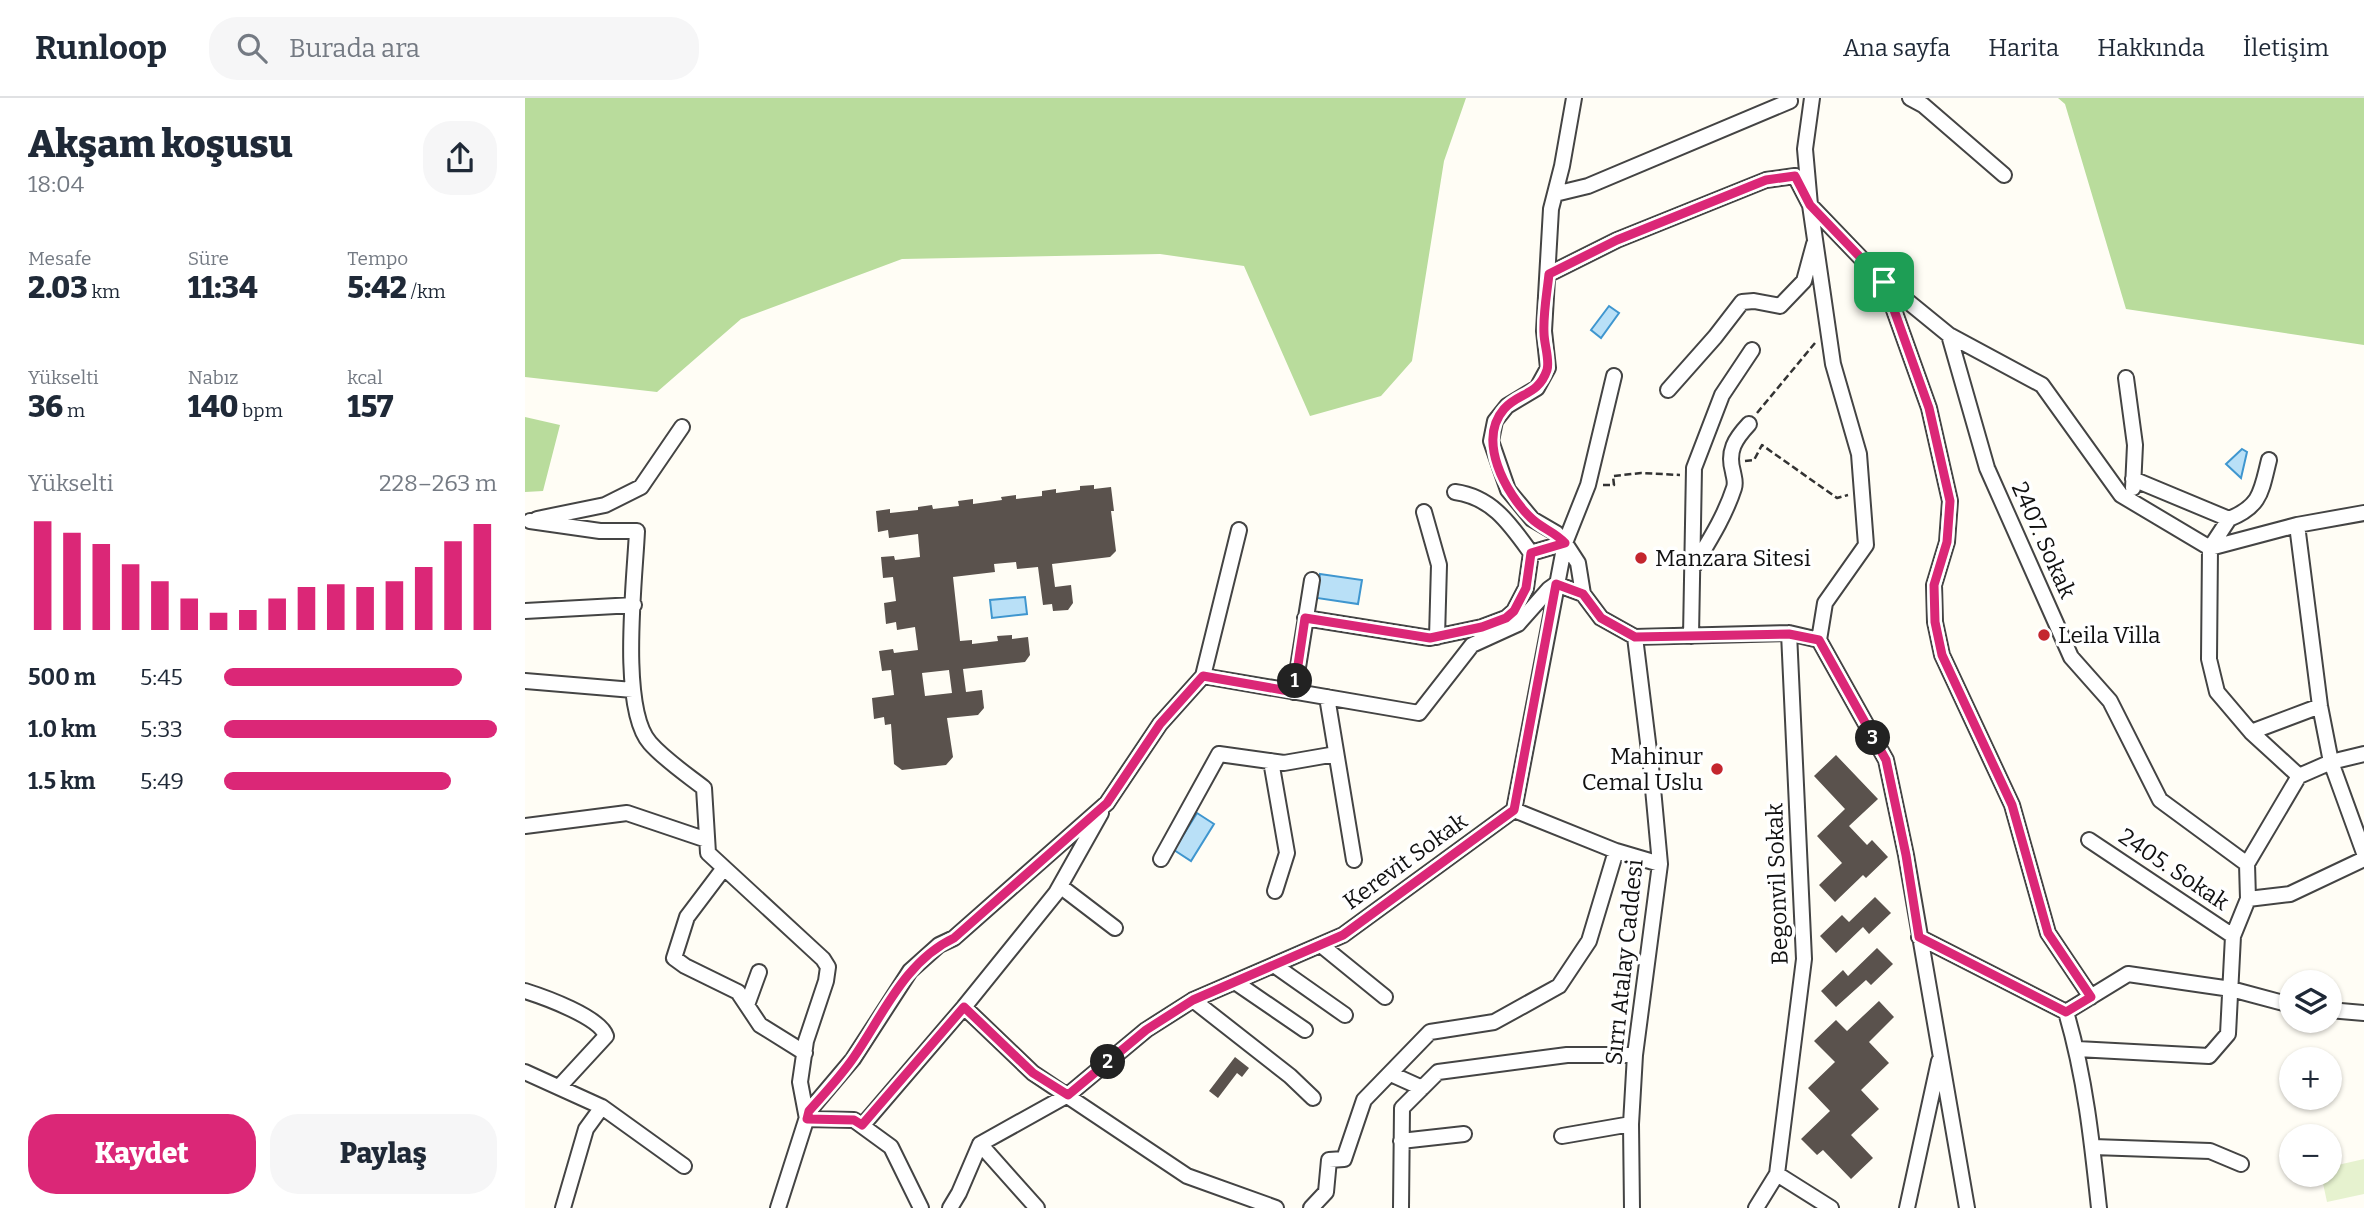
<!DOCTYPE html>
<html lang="tr">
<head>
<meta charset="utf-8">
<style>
	body { margin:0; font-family:Bitter,serif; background:#f6f6f7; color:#1f2937; height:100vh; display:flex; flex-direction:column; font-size:26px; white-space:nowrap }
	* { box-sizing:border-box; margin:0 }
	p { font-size:23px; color:#747a83 }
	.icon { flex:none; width:38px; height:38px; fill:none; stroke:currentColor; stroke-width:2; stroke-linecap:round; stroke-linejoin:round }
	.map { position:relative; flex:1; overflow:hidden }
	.side { display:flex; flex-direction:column; background:#fff; width:525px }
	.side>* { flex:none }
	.fabs { position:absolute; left:1754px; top:872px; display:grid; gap:14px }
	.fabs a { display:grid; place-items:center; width:63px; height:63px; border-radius:50%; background:#fff; box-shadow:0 2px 5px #0004; font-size:35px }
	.pin { position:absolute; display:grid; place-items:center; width:60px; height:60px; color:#fff; margin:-30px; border-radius:14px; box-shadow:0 4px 10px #0006 }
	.km { position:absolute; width:35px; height:35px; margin:-18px; border-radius:50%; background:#222; color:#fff; font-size:19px; line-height:35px; text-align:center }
	.round { display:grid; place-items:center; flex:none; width:74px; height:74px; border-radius:28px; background:#f6f6f7 }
	.headline { display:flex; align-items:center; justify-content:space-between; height:119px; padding:0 28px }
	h1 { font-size:38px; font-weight:800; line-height:52px }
	.metrics { display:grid; grid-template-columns:repeat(3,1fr); gap:10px; height:119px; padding:7px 28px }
	.metrics div { display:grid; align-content:center }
	.metrics b { font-size:30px; font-weight:800 }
	.metrics small { font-size:19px; font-weight:400 }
	.metrics p { font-size:19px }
	.chart { height:196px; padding:14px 28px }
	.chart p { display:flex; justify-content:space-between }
	.chart svg { width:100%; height:126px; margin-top:7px; stroke:#db2777; stroke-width:6 }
	.button { display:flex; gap:14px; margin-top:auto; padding:14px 28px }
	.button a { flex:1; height:80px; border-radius:28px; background:#db2777; color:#fff; font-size:28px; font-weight:800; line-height:80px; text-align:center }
	.button a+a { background:#f6f6f7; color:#1f2937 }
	ul { padding:0 28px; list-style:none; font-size:23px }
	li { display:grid; grid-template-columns:112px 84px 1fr; align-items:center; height:52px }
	li i { height:18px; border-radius:9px; background:#db2777 }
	header { display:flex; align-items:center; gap:42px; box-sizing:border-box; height:98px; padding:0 35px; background:#fff; border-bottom:2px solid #e0e1e3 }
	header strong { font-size:33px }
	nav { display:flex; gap:38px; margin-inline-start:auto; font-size:24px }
	.search { width:490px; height:63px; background:#f6f6f7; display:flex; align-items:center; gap:18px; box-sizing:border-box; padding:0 24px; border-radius:28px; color:#747a83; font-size:26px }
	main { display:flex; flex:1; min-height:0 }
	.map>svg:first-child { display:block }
	.forest { fill:#b9dc9c }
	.pitch { fill:#e6f2cf }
	.water { fill:#b9e0f7; stroke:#3f96cf; stroke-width:2 }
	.building { fill:#5a524d; fill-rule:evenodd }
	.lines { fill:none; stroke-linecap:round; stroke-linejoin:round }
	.minor-casing { stroke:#444; stroke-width:18 }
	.path { stroke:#333; stroke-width:2.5; stroke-dasharray:7 3.5; stroke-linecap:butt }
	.minor { stroke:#fff; stroke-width:14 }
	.route-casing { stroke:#fff; stroke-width:14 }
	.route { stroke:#db2777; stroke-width:9 }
	.poi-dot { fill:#c4262e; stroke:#fff; stroke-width:2.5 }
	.labels { text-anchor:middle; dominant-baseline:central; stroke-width:7; stroke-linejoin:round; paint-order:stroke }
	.street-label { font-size:23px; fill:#111; stroke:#fff }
	.poi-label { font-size:23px; fill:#111; stroke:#fff; text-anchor:start }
</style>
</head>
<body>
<header>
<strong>Runloop</strong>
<div class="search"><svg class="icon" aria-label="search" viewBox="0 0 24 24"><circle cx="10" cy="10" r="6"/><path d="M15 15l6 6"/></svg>Burada ara</div>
<nav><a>Ana sayfa</a><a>Harita</a><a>Hakkında</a><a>İletişim</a></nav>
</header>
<main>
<section class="side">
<div class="headline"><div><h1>Akşam koşusu</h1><p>18:04</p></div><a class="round"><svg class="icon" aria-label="share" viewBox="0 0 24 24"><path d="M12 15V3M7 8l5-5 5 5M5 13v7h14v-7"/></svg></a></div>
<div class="metrics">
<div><p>Mesafe</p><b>2.03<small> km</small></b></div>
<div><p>Süre</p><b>11:34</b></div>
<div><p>Tempo</p><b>5:42<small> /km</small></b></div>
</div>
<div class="metrics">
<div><p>Yükselti</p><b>36<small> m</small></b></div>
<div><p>Nabız</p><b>140<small> bpm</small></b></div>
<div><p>kcal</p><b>157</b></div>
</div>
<div class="chart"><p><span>Yükselti</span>228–263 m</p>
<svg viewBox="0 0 160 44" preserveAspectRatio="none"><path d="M5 44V6M15 44V10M25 44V14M35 44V21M45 44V27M55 44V33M65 44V38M75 44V37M85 44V33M95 44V29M105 44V28M115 44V29M125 44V27M135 44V22M145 44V13M155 44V7"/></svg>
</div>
<ul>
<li><b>500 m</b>5:45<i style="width:87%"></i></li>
<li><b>1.0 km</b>5:33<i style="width:100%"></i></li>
<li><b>1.5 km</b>5:49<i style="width:83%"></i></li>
</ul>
<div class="button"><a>Kaydet</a><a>Paylaş</a></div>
</section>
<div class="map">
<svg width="1839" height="1110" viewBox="0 0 1839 1110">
	<rect width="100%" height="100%" fill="#fffdf5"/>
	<path class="forest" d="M 0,0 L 941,0 L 919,63 L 887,263 L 856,298 L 785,318 L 719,168 L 635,156 L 377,161 L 216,221 L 132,294 L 0,279 Z
		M 1533,0 L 1839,0 L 1839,247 L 1601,211 L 1540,6 Z
		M 0,319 L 35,327 L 18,393 L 0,394 Z"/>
	<path class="pitch" d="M 1839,1061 L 1839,1096 L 1802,1104 L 1796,1076 L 1804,1076 L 1804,1069 Z"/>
	<path class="water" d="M 1084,208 L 1094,215 L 1076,240 L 1066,232 Z
		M 1717,351 L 1722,354 L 1716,380 L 1701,366 Z
		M 795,476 L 837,482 L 833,506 L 792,500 Z
		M 500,499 L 502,516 L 467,520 L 465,502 Z
		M 672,715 L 689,726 L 666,763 L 649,752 Z"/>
	<path class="building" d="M 569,387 L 569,391 L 586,389 L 589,413 L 586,413 L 591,453 L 585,459 L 527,466 L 530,489 L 546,487 L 548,505 L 543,512 L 528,513 L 527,506 L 518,507 L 513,469 L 492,471 L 491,464 L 469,466 L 470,474 L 428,479 L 435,543 L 447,542 L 447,546 L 473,543 L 472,538 L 487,537 L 487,541 L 503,539 L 505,557 L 500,564 L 438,571 L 441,594 L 457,592 L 459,610 L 453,617 L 422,620 L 428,659 L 421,667 L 377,672 L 369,666 L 366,626 L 360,627 L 359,619 L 349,621 L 347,600 L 369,597 L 366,572 L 357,573 L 354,553 L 368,551 L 369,555 L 393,552 L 390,529 L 372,532 L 371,524 L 361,526 L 359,505 L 371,503 L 368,479 L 358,480 L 356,459 L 369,458 L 370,462 L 395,459 L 393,436 L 364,440 L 363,432 L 353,434 L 351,413 L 365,411 L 365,415 L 393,412 L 393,409 L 407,407 L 408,411 L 434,408 L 433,403 L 448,401 L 448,406 L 477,402 L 476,399 L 491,397 L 491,401 L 517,398 L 517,393 L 531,391 L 531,395 L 555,392 L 555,388 ZM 424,572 L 427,595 L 400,598 L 397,575 Z
		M 1311,657 L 1353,701 L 1324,728 L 1342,747 L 1347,742 L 1363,759 L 1341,780 L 1338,777 L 1310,804 L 1294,787 L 1317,765 L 1292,738 L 1320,711 L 1289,678 Z
		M 1350,799 L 1366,815 L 1344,836 L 1338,829 L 1311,855 L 1295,838 L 1317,817 L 1324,824 Z
		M 1352,850 L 1368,866 L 1346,887 L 1341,882 L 1311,909 L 1296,893 L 1318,872 L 1323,878 Z
		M 1354,903 L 1369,919 L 1344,944 L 1364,965 L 1336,992 L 1354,1011 L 1326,1037 L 1348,1060 L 1326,1081 L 1298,1052 L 1292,1057 L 1276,1041 L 1305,1013 L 1283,990 L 1310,964 L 1289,943 L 1311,922 L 1322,933 Z
		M 710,959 L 724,970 L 717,979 L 712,975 L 693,1000 L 684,993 Z"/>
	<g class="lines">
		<g class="minor-casing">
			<path id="minor" d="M 1049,0 L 1037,68 L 1026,111 L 1019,233 L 1023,270 L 1012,290 L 982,308 L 970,323 L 966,343 L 983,392 L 1007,421 L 1031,435 L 1040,445 L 1053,465 L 1058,496
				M 1287,0 L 1280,51 L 1285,107 L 1308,266 L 1334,356 L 1341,447 L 1300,505 L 1294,542 L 1361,662 L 1381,757 L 1442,1110
				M 1385,0 L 1398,7 L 1479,77
				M 1030,96 L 1063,88 L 1265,3
				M 1024,176 L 1092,142 L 1241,82 L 1270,78 L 1285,107 L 1359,184 L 1424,237 L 1517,287 L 1596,397 L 1685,450 L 1772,427 L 1839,415
				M 1359,184 L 1404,310 L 1425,403 L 1422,444 L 1409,487 L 1410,524 L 1417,557 L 1487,707 L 1523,835 L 1566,899
				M 1424,237 L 1462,370 L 1546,559 L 1585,603 L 1635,702 L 1722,766
				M 1601,280 L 1610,347 L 1608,390
				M 1143,292 L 1190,239 L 1217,204 L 1229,203 L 1255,208 L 1279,183 L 1289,146
				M 1608,381 L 1704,421 C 1736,408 1736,394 1744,362
				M 899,414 L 914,467 L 912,539
				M 12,421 L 80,407 L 116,389 L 157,329
				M 1704,421 L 1685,450 L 1684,561 L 1692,594 L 1726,634 L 1774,678
				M 5,423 L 75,433 L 112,433 C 110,480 94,610 125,645 C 140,662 161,676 179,690 L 183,755 L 298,861 L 303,869 L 301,883 L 281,943 L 275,984 L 282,1021 L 329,1022 L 366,1049 L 396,1110
				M 1772,427 L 1795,608 L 1806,664 L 1839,755
				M 1006,455 L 1040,445
				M 1169,468 C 1184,443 1200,418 1209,390 C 1211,384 1209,380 1208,374 C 1202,353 1210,341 1224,326
				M 0,513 L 109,507
				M 780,520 L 905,540 L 957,529 L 981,520 L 989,513 L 1001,490 L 1006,455 C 985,426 967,399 930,394
				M 1166,538 L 1169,370 L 1197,297 L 1227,252
				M 1110,539 L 1264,535 L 1294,542
				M 678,578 L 894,615 L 947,547 L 993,526 L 1024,491 L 1031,486 L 1058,496 L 1076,520 L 1110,539
				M 0,583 L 108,592
				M 769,594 L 787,482
				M 802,599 L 829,762
				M 1726,634 L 1795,608
				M 746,663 L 762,755 L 750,793
				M 1774,678 L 1806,664 L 1839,656
				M 989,712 L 1091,753
				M 0,728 L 102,715 L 182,742
				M 1564,742 L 1708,838
				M 636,761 L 694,656 L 759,665 L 811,656
				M 199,770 L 162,819 L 149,860 L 160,868 L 213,894 L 235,927 L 280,955
				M 535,788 L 590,830
				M 1723,801 L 1765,796 L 1839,761
				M 1394,839 L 1541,914
				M 796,847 L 860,899
				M 749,867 L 820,917
				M 710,884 L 780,932
				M 0,893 C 19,899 75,919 81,938 L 34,989
				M 668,902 L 765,978 L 788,1000
				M 222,907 L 234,874
				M 439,909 L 508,975 L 662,1078 L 751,1110
				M 1804,912 L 1839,915
				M 1552,951 L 1684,958 L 1703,936 L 1708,838 L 1723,801 L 1722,766 L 1774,678
				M 0,974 L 77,1009 L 159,1068
				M 866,976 L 897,990
				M 337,1028 L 439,909 L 531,795 L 576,715
				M 1037,1038 L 1106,1026
				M 876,1043 L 939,1036
				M 455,1046 L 543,997 L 621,932 L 668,902 L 818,837 L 989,712 L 1040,445 L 1063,387 L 1089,278
				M 455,1046 L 512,1110
				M 1568,1049 L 1685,1053 L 1716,1066
				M 1252,1076 L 1306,1110
				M 38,1110 L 61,1031 L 77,1009
				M 253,1110 L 284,1013 L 328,961 L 385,873 L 414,847 L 429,840 L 582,705 L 635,626 L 678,578 L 714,432
				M 425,1110 L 434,1095 L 455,1046
				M 786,1110 L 801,1094 L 804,1062 L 819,1061 L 839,1002 L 905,934 L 969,924 L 1034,888 L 1064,843 L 1091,753 L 1135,766
				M 876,1110 L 877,1010 L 913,974 L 1042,957 L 1110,957
				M 1107,1110 L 1106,1026 L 1110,957 L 1135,766 L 1126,669 L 1110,539
				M 1231,1110 L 1252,1076 L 1279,861 L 1264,535
				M 1382,1110 L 1414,963
				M 1574,1110 C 1567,1044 1560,978 1541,914 L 1603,876 L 1706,891 L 1766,907"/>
		</g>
		<path class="path" d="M 1232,315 L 1290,245
			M 1220,363 L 1229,362 L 1237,347 L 1312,400 L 1323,397
			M 1078,387 L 1089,387 L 1088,378 L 1116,375 L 1155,377"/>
		<use href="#minor" class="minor"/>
	</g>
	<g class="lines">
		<g class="route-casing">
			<path id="route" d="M 1270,78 L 1285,107 L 1359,184 L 1404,310 L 1425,403 L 1422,444 L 1409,487 L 1410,524 L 1417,557 L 1487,707 L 1523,835 L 1566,899 L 1541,914 L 1394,839 L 1381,757 L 1361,662 L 1294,542 L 1264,536 L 1110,539 L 1076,520 L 1058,496 L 1031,486 L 989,712 L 818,837 L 668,902 L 621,932 L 543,997 L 508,975 L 439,909 L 337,1027 L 329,1022 L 282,1021 L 284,1013 C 299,996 316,978 329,959 C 358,917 380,863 429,840 L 582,705 L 635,626 L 678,578 L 769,594 L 780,520 L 905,540 L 957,529 L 981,520 L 989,513 L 1001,490 L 1006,455 L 1040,445 C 1030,434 1016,430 1006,420 C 980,395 952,342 979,311 C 994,294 1013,298 1022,272 C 1025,262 1019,246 1019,235 C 1018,216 1022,195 1024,176 L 1092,142 L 1241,82 Z"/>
		</g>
		<use href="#route" class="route"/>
	</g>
	<g class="poi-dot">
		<circle cx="1116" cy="460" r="7"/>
		<circle cx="1519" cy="537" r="7"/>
		<circle cx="1192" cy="671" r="7"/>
	</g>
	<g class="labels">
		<g class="street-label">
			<text transform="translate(1519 442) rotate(66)">2407. Sokak</text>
			<text transform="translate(880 763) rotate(-36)">Kerevit Sokak</text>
			<text transform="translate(1649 771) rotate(34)">2405. Sokak</text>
			<text transform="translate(1252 786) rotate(-92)">Begonvil Sokak</text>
			<text transform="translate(1099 864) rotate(-84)">Sırrı Atalay Caddesi</text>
		</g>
		<g class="poi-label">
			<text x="1130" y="460">Manzara Sitesi</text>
			<text x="1533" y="537">Leila Villa</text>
			<text x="1178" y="658" text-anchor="end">Mahinur<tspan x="1178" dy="26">Cemal Uslu</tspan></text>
		</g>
	</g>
</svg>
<div class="fabs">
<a><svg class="icon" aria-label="layers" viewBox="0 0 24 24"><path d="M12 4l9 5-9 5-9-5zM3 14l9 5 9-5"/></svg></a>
<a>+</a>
<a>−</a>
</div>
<div class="pin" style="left:1359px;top:184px;background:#1e9e55"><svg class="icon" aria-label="arrive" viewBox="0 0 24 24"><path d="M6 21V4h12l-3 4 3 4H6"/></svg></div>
<b class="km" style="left:770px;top:583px">1</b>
<b class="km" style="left:583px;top:964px">2</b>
<b class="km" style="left:1348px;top:640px">3</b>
</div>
</main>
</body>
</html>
